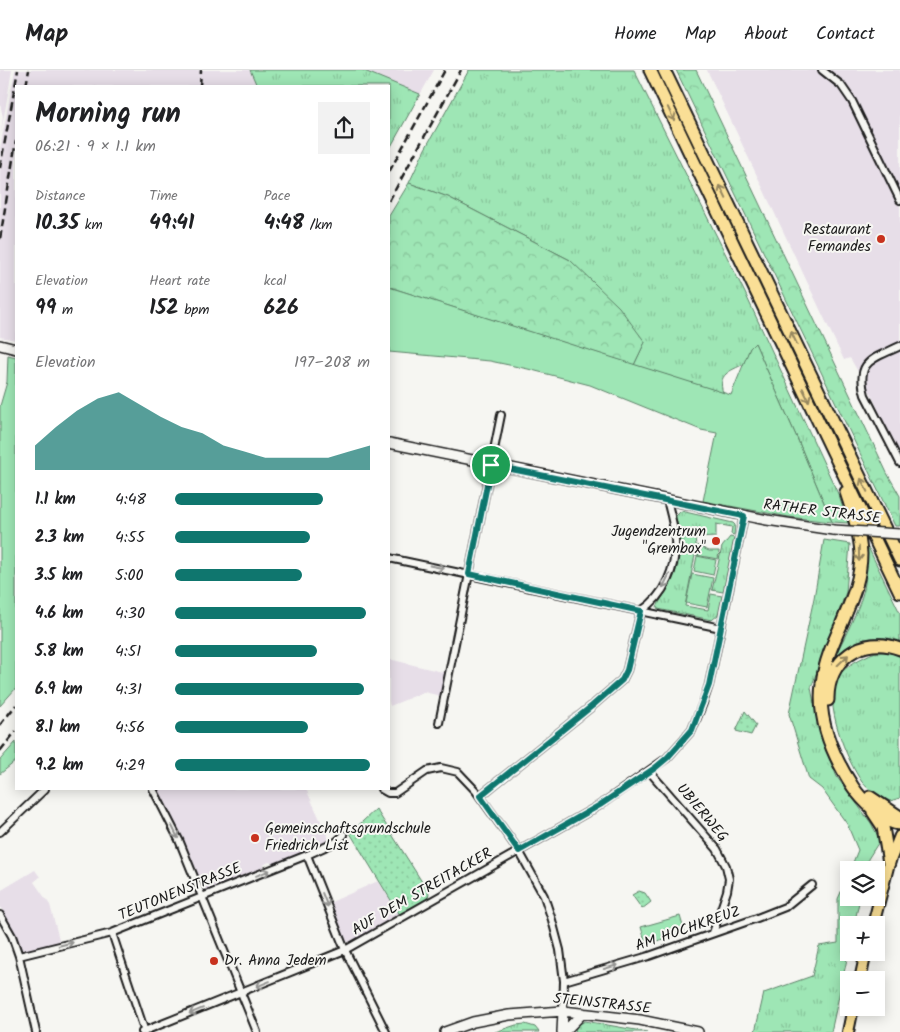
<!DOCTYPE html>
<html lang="en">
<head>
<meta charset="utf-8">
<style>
	body { margin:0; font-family:Kalam,sans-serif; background:#f2f2f2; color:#202124; height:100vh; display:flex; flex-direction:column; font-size:19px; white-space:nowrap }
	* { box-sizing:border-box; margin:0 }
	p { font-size:16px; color:#757577 }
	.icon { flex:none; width:28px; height:28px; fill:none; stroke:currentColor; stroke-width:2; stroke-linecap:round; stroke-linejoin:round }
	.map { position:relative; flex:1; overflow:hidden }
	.side { position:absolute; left:15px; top:15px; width:375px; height:705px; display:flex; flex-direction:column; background:#fff; border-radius:0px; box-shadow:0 2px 12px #0003 }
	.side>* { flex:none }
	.tools { position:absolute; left:840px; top:791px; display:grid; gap:10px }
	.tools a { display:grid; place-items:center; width:45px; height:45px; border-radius:0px; background:#fff; box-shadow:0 2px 12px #0003; font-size:25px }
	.pin { position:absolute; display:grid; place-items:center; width:42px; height:42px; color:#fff; margin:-21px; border:2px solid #fff; border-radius:50%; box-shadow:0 1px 5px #0007 }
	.round { display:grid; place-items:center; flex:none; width:52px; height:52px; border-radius:0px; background:#f2f2f2 }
	.summary { display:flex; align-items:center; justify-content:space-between; height:85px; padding:0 20px }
	h1 { font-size:28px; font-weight:800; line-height:38px }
	.figures { display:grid; grid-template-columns:repeat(3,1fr); gap:8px; height:85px; padding:5px 20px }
	.figures div { display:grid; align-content:center }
	.figures b { font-size:21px; font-weight:800 }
	.figures small { font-size:14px; font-weight:400 }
	.figures p { font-size:14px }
	.chart { height:140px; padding:10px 20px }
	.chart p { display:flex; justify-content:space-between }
	.chart svg { width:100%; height:90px; margin-top:5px; fill:#0f766e; opacity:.7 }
	ul { padding:0 20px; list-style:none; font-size:16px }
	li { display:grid; grid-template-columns:80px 60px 1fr; align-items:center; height:38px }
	li i { height:12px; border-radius:6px; background:#0f766e }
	header { display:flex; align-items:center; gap:30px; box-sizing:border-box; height:70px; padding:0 25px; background:#fff; border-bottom:1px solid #e0e0e0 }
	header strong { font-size:24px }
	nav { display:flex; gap:28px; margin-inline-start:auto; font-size:18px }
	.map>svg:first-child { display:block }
	.built { fill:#e7dee8 }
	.grass { fill:url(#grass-tufts); stroke:#5d8168 }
	.forest { fill:url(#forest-crowns); stroke:#5d8168 }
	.park { fill:url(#park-dots); stroke:#5d8168 }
	.garden { fill:#9ee6b5; stroke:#5d8168 }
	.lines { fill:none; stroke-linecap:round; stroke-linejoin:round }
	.street-casing { stroke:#1c1c1c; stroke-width:10 }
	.secondary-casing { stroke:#1c1c1c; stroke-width:12 }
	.primary-casing { stroke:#1c1c1c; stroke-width:14 }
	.highway-casing { stroke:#1c1c1c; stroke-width:15 }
	.street { stroke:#f6f6f2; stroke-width:6 }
	.secondary { stroke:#f6f6f2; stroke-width:9 }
	.primary { stroke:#fadf96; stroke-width:10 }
	.highway { stroke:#fadf96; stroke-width:11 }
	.rail { stroke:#1c1c1c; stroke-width:2.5; stroke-dasharray:8 4; stroke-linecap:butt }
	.secondary-bridge-casing { stroke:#1c1c1c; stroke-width:12; stroke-linecap:butt }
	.secondary-bridge { stroke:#f6f6f2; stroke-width:9 }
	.oneway { stroke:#96875f }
	.oneway2 { stroke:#949492 }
	.route-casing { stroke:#fff; stroke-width:10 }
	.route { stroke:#0f766e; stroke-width:6 }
	.poi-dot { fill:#c8321e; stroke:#f6f6f2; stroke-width:2 }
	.labels { text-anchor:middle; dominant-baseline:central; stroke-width:4; stroke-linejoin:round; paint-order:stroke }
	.poi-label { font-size:15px; fill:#1c1c1c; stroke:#f6f6f2; text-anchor:end }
	.street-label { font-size:15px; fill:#1c1c1c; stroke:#f6f6f2 }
</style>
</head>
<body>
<header>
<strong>Map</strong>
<nav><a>Home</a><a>Map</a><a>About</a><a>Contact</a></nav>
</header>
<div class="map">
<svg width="900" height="962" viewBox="0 0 900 962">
	<defs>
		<pattern id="grass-tufts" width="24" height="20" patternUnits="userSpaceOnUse" patternTransform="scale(1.25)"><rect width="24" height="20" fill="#9ee6b5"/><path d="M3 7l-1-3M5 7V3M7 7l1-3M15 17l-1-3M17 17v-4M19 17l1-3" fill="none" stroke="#88c59b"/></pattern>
		<pattern id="forest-crowns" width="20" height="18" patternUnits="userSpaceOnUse" patternTransform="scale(1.25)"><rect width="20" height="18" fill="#9ee6b5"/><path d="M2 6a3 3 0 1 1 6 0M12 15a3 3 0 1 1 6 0" fill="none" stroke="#88c59b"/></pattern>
		<pattern id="park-dots" width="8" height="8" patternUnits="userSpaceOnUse" patternTransform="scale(1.25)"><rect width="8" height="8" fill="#9ee6b5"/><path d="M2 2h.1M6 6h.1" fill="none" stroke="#88c59b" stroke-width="1.8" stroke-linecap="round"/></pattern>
	</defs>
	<rect width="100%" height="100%" fill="#f6f6f2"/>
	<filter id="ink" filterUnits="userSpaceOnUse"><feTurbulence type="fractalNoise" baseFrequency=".02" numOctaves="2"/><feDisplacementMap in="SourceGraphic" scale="10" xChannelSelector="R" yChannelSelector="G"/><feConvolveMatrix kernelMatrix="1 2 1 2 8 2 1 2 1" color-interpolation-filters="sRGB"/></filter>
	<g filter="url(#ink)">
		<path class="built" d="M 0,0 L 12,0 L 0,69 L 3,47 L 0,34 Z
			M 15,0 L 434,0 L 389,80 L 389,16 L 16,16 L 16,270 L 0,267 L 0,78 Z
			M 707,0 L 900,0 L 900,381 L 894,373 L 870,322 L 850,288 L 844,290 Z
			M 389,589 L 446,603 L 441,626 L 424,622 L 390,636 L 389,632 Z
			M 158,719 L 306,719 L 330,771 L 274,794 L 269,792 L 265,794 L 262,799 L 209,821 L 203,819 L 174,750 Z
			M 35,800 L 40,807 L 34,812 L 50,835 L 60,873 L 24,881 L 22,881 L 15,864 L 0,836 L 0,821 Z
			M 378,811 L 400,845 L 351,873 L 344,870 L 329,833 Z"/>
		<path class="grass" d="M 250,0 L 362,0 L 420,24 L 389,80 L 389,16 L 257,16 Z
			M 469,0 L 634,0 L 745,223 L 839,426 L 848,453 L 832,452 L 797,368 L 755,273 L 750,278 L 744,294 C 730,301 717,304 723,323 L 634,295 L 645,272 L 570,190 L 448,127 L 409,113 L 425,79 Z
			M 681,441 L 733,453 L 735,455 L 734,465 L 731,464 L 732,457 L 716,454 L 716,467 L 695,468 L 696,475 L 709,481 L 719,481 L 718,489 L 695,485 L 685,536 L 708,540 L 711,524 L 722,526 L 718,545 L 712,550 L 658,539 L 657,537 C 660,529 667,522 671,513 C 682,492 679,470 675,447 Z
			M 730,467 L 734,468 L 723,522 L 712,520 L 722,477 Z
			M 824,470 L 850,474 L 846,522 L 811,618 L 821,668 L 837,707 L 871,753 L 880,770 L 868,789 L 866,800 L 850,800 L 858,780 L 847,754 L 822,719 L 809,709 L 789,644 L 814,528 Z
			M 865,478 L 869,479 L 900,543 L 900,571 C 886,566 867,566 854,573 C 843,578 836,589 829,598 C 840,575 862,537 865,513 C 867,501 866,490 865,478 Z
			M 875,582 L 892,582 L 900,585 L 900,728 L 890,731 C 880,726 869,721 862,712 C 847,691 822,631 837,608 C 847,594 860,589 875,582 Z
			M 849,803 L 849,828 L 860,828 L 854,855 L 849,855 L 849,880 L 831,962 L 755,962 L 764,923 L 812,906 L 819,876 L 838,873 L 838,829 Z
			M 585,951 L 647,962 L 575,962 L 576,956 Z
			M 525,954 L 535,957 L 539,962 L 495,962 L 516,955 Z"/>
		<path class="forest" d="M 676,0 L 696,0 L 887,403 L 900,426 L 900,456 L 895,456 Z
			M 409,113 L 448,127 L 570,190 L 619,237 L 645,272 L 634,295 L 389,217 L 389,146 Z"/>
		<path class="park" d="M 745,641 L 756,655 L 751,665 L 736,661 Z
			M 376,739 L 429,823 L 428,828 L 400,845 L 350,763 Z
			M 639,821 L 645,823 L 651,832 L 642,839 L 632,825 Z"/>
		<path class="garden" d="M 389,217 L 731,325 L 750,278 L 755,273 L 797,368 L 832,452 L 789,447 L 703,431 L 717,363 L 701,360 L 590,315 L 528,299 L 490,291 L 389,282 Z
			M 8,285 L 16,287 L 16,618 L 0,636 L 0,336 L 7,312 Z
			M 697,486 L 716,490 L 713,505 L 694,501 Z
			M 692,504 L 713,508 L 707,537 L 686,533 Z
			M 16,672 L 16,691 L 0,704 L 0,690 Z
			M 680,846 L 685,863 L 646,874 L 641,857 Z"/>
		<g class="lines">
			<g class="street-casing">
				<path id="street" d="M 822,0 L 841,15 L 852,31 L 900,130
					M 900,276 C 874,289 855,290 865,325 L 900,393
					M 389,488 L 721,558
					M 641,541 C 665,526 677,496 675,469 C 674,455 670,442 667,430
					M 439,653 L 501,345
					M 649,701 L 717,779 L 726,796 L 729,809 L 727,821 L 713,863
					M 153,719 L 179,770 L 257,962
					M 381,719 L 388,723 L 395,723 L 427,701 L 441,698 L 458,702 L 476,721 L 519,781 L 544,826 L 552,850 L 560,880 L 564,911 L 563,941
					M 480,726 L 592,636 L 622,610 L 627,600 L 641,541
					M 0,762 L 45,719
					M 307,785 L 345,880 L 386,962
					M 0,845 L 12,866 L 19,886 L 36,962
					M 112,863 L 145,962
					M 19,886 L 112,863 L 307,785 L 336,772 L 344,765
					M 564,911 L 649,886 L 757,848 L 785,837 L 812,815
					M 142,962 L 345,880 L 600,735 L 667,688 L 692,660 L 703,633 L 709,615 L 721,558 L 744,446"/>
			</g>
			<g class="secondary-casing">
				<path id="secondary" d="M 0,275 L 16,279
					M 389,373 L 767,450 L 833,460
					M 445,962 L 473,952 L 509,945 L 563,941 L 640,950 L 698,962
					M 562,962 L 563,941
					M 564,962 L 583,943"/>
			</g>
			<g class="primary-casing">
				<path id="primary" d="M 873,855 L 889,793 L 900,766
					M 860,910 L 866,882
					M 848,962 L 853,938"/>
			</g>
			<g class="highway-casing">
				<path id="highway" d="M 650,0 L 900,522
					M 664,0 L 900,490
					M 846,422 C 852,441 860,463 861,484 C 861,509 851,531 842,553 C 833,573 824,593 822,614 C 817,651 834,688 853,717 C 861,729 885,754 900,754
					M 828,630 C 827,590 862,564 900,579
					M 870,727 L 900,747
					M 873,742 L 883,757 L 889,793"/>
			</g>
			<use href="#street" class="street"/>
			<use href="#secondary" class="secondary"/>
			<use href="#primary" class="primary"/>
			<use href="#highway" class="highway"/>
			<path class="rail" d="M 26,16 L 29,0
				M 200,16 L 201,0
				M 0,98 L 18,0
				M 389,102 L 445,0
				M 389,131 L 461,0
				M 0,169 L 16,71
				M 0,655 L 16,635
				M 0,681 L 16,661"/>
			<g class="secondary-bridge-casing">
				<path id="secondary-bridge" d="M 833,460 L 900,464"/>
			</g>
			<use href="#secondary-bridge" class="secondary-bridge"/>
		</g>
		<defs><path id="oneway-shaft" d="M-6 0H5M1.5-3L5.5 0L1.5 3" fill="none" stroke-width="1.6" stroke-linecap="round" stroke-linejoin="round" transform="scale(1.25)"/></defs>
		<g class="oneway">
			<use href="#oneway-shaft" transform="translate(671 44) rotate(65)"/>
			<use href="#oneway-shaft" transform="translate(723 122) rotate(-116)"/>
			<use href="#oneway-shaft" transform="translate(794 268) rotate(-115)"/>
			<use href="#oneway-shaft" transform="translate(806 325) rotate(64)"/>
			<use href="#oneway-shaft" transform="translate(864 415) rotate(-116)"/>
			<use href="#oneway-shaft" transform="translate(859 484) rotate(89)"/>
			<use href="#oneway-shaft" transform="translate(843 590) rotate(-44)"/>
		</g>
		<g class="oneway2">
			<use href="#oneway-shaft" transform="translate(437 497) rotate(11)"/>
			<use href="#oneway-shaft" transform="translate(666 511) rotate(116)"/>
			<use href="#oneway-shaft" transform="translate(175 762) rotate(64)"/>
			<use href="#oneway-shaft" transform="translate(263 803) rotate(-22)"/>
			<use href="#oneway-shaft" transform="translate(325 830) rotate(68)"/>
			<use href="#oneway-shaft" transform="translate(66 874) rotate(-14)"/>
			<use href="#oneway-shaft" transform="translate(611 897) rotate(-16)"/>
			<use href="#oneway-shaft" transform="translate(263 914) rotate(158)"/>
			<use href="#oneway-shaft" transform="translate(196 941) rotate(158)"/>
		</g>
	</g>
	<g class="lines" filter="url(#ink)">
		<g class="route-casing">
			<path id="route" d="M 491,395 L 744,446 L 709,615 L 692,660 L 667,688 L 655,698 L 600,735 L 519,781 L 480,726 L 592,636 L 622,610 L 627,600 L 641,541 L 469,504 Z"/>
		</g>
		<use href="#route" class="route"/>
	</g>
	<g class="poi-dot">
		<circle cx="881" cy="169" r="5"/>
		<circle cx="716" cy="471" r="5"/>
		<circle cx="255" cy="768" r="5"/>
		<circle cx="214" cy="891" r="5"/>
	</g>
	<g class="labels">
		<g class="poi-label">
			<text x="871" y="160">Restaurant<tspan x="871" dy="17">Fernandes</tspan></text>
			<text x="706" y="462">Jugendzentrum<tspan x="706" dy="17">"Grembox"</tspan></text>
			<text x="265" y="759" text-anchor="start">Gemeinschaftsgrundschule<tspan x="265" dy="17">Friedrich List</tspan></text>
			<text x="224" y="891" text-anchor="start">Dr. Anna Jedem</text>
		</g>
		<g class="street-label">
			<text transform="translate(822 442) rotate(7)">RATHER STRASSE</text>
			<text transform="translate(702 743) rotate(50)">UBIERWEG</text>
			<text transform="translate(180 822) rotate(-22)">TEUTONENSTRASSE</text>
			<text transform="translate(422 822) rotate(-30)">AUF DEM STREITACKER</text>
			<text transform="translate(688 859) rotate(-19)">AM HOCHKREUZ</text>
			<text transform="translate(602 934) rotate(6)">STEINSTRASSE</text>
		</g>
	</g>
</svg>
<div class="tools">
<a><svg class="icon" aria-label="layers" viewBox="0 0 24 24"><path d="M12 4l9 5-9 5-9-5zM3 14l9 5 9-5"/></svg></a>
<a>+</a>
<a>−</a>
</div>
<div class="pin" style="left:491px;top:395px;background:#1e9e55"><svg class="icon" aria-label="arrive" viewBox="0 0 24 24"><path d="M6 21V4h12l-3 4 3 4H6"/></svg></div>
<section class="side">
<div class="summary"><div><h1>Morning run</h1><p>06:21 · 9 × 1.1 km</p></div><a class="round"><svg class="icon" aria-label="share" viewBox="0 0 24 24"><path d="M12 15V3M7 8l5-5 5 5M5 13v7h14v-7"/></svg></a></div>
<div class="figures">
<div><p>Distance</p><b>10.35<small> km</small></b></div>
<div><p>Time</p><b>49:41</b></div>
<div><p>Pace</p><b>4:48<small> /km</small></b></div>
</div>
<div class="figures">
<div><p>Elevation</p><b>99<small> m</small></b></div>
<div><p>Heart rate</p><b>152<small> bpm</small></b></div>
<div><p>kcal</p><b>626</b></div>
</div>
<div class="chart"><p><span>Elevation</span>197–208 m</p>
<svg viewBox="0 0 160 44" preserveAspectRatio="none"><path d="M0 44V32L10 23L20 15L30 9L40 6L50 12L60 18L70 23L80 26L90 32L100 35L110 38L120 38L130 38L140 38L150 35L160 32V44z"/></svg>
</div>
<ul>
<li><b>1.1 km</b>4:48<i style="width:76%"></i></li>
<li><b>2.3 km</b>4:55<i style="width:69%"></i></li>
<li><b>3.5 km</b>5:00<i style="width:65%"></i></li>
<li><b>4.6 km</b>4:30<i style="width:98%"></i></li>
<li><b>5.8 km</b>4:51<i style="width:73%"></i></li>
<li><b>6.9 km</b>4:31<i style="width:97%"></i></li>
<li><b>8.1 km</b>4:56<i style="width:68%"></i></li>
<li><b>9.2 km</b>4:29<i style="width:100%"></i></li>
</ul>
</section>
</div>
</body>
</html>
